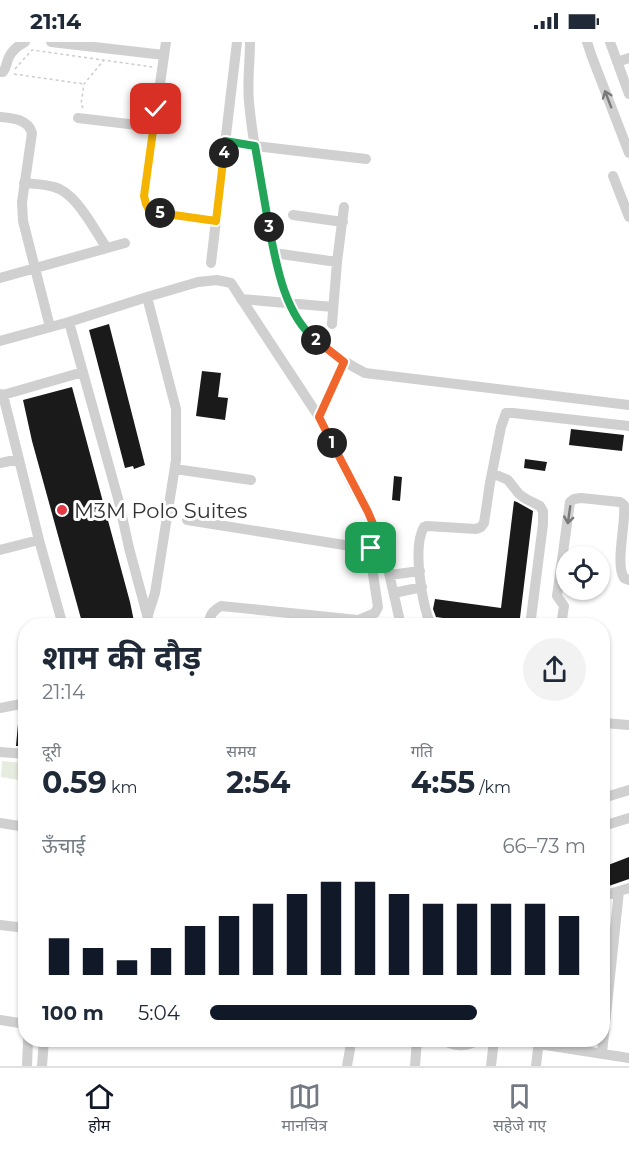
<!DOCTYPE html>
<html lang="hi">
<head>
<meta charset="utf-8">
<style>
	body { margin:0; font-family:Montserrat,"Noto Sans Devanagari",sans-serif; background:#f2f2f3; color:#1f2937; height:100vh; display:flex; flex-direction:column; font-size:22px; white-space:nowrap }
	* { box-sizing:border-box; margin:0 }
	p { font-size:20px; color:#747a83 }
	.icon { flex:none; width:33px; height:33px; fill:none; stroke:currentColor; stroke-width:2; stroke-linecap:round; stroke-linejoin:round }
	.map { position:relative; flex:1; overflow:hidden }
	.sheet { position:absolute; left:18px; top:576px; width:592px; height:429px; display:flex; flex-direction:column; background:#fff; border-radius:24px; box-shadow:0 2px 4px #0004 }
	.sheet>* { flex:none }
	.tools { position:absolute; left:556px; top:504px; display:grid; gap:12px }
	.tools a { display:grid; place-items:center; width:54px; height:54px; border-radius:50%; background:#fff; box-shadow:0 2px 4px #0004; font-size:30px }
	.pin { position:absolute; display:grid; place-items:center; width:51px; height:51px; color:#fff; margin:-26px; border-radius:12px; box-shadow:0 3px 9px #0006 }
	.km { position:absolute; width:30px; height:30px; margin:-15px; border-radius:50%; background:#222; color:#fff; font-size:16px; line-height:30px; text-align:center }
	.round { display:grid; place-items:center; flex:none; width:63px; height:63px; border-radius:32px; background:#f2f2f3 }
	.headline { display:flex; align-items:center; justify-content:space-between; height:102px; padding:0 24px }
	h1 { font-size:33px; font-weight:700; line-height:45px }
	.stats { display:grid; grid-template-columns:repeat(3,1fr); gap:9px; height:102px; padding:6px 24px }
	.stats div { display:grid; align-content:center }
	.stats b { font-size:30px; font-weight:700 }
	.stats small { font-size:16px; font-weight:400 }
	.stats p { font-size:16px }
	.chart { height:168px; padding:12px 24px }
	.chart p { display:flex; justify-content:space-between }
	.chart svg { width:100%; height:108px; margin-top:6px; stroke:#111827; stroke-width:6 }
	ul { padding:0 24px; list-style:none; font-size:20px }
	li { display:grid; grid-template-columns:96px 72px 1fr; align-items:center; height:45px }
	li i { height:15px; border-radius:8px; background:#111827 }
	.status { display:flex; justify-content:space-between; align-items:center; height:42px; padding:0 30px; background:#fff; direction:ltr }
	.status svg { height:16px; fill:currentColor }
	.tab-bar { display:flex; justify-content:space-around; align-items:center; height:84px; border-top:2px solid #e0e1e3; background:#fff; font-size:16px; color:#747a83 }
	.tab-bar a { display:grid; justify-items:center; gap:3px }
	.tab-bar .current { color:#111827 }
	.map>svg:first-child { display:block }
	.grass { fill:#e6ecdf }
	.building { fill:#1a1a1a }
	.lines { fill:none; stroke-linecap:round; stroke-linejoin:round }
	.path { stroke:#cdcdcd; stroke-width:1.5; stroke-dasharray:3 3; stroke-linecap:butt }
	.minor { stroke:#d0d0d0; stroke-width:10 }
	.oneway { stroke:#7a7a7a }
	.split-1-casing { stroke:#fff; stroke-width:12 }
	.split-2-casing { stroke:#fff; stroke-width:12 }
	.split-3-casing { stroke:#fff; stroke-width:12 }
	.split-4-casing { stroke:#fff; stroke-width:12 }
	.split-5-casing { stroke:#fff; stroke-width:12 }
	.split-6-casing { stroke:#fff; stroke-width:12 }
	.split-1 { stroke:#f0652b; stroke-width:8 }
	.split-2 { stroke:#f0652b; stroke-width:8 }
	.split-3 { stroke:#22a559; stroke-width:8 }
	.split-4 { stroke:#22a559; stroke-width:8 }
	.split-5 { stroke:#f5b400; stroke-width:8 }
	.split-6 { stroke:#f5b400; stroke-width:8 }
	.poi-dot { fill:#e63946; stroke:#fff; stroke-width:2 }
	.labels { text-anchor:middle; dominant-baseline:central; stroke-width:6; stroke-linejoin:round; paint-order:stroke }
	.poi-label { font-size:21px; fill:#333; stroke:#fff; text-anchor:start }
</style>
</head>
<body>
<div class="status"><b>21:14</b><svg viewBox="0 0 49 12"><path d="M0 12V9h3v3zM5 12V6h3v6zM10 12V3h3v9zM15 12V0h3v12zM26 1h20v11H26zM47 4h2v5h-2z"/></svg></div>
<div class="map">
<svg width="629" height="1024" viewBox="0 0 629 1024">
	<rect width="100%" height="100%" fill="#fff"/>
	<path class="grass" d="M 2,719 L 25,721 L 25,739 L 1,735 Z"/>
	<path class="building" d="M 109,282 L 145,423 L 134,427 L 133,424 L 125,426 L 89,288 Z
		M 202,329 L 221,331 L 218,355 L 228,356 L 225,378 L 196,374 Z
		M 72,345 L 130,560 L 135,584 L 83,584 L 32,399 L 23,358 Z
		M 571,387 L 624,393 L 622,409 L 569,403 Z
		M 525,417 L 547,420 L 545,429 L 524,426 Z
		M 394,434 L 402,435 L 400,459 L 392,458 Z
		M 514,459 L 517,460 L 533,469 L 519,584 L 500,584 L 436,575 L 433,567 L 435,557 L 501,566 Z
		M 18,682 L 26,683 L 26,704 L 16,704 Z
		M 629,815 L 629,837 L 603,846 L 603,825 Z
		M 603,864 L 610,865 L 605,909 L 603,909 Z"/>
	<g class="lines">
		<path class="path" d="M 15,27 L 32,8 L 153,25
			M 14,32 L 84,42
			M 83,66 L 81,62 L 84,42 L 104,18
			M 132,71 L 148,52"/>
		<path class="minor" d="M 51,0 L 164,13
			M 166,0 L 144,154 C 145,161 146,166 153,170 L 216,179
			M 250,0 C 250,20 247,40 249,60 C 252,93 258,126 264,159 C 271,198 278,254 303,285 C 318,304 344,320 365,331 L 629,363
			M 587,0 L 592,15 L 629,111
			M 610,0 L 629,52
			M 617,20 L 629,16
			M 0,30 L 3,30 C 7,25 6,21 9,15 C 12,9 19,3 25,0
			M 0,75 C 12,76 28,77 32,91 L 22,160 L 23,179 L 50,285
			M 78,76 L 154,85
			M 225,99 L 255,104 L 366,117
			M 613,134 L 629,175
			M 24,141 C 34,142 44,142 54,145 C 76,150 94,188 107,206
			M 293,173 L 343,180
			M 274,211 L 337,220
			M 211,221 L 237,0
			M 0,236 L 125,201
			M 147,255 L 176,367 L 176,418 L 155,551 L 148,573
			M 241,257 L 333,265
			M 69,280 L 119,460 L 129,506 L 150,584
			M 332,282 L 337,220 L 344,165
			M 0,299 L 69,280 L 147,255 L 198,240 L 217,238 L 231,241 L 319,375 L 353,444 L 368,470 L 384,509 L 401,584
			M 0,352 L 3,353 L 83,330
			M 3,353 L 39,498 L 63,584
			M 319,375 L 344,320
			M 0,421 L 19,417
			M 175,427 L 251,438
			M 492,431 L 508,438 L 519,452 L 526,457 L 540,464 L 543,469 L 543,482 L 530,584
			M 187,478 L 357,505 L 376,505
			M 0,508 L 39,498
			M 390,533 L 420,529
			M 394,551 L 422,545
			M 208,584 C 210,573 212,569 221,564 L 358,578 L 375,571 L 378,565 L 369,506
			M 431,584 C 422,562 412,505 424,485 L 427,484 L 476,487 L 481,485 L 484,481 L 490,441 L 501,385 L 506,371 L 513,371 L 629,384
			M 561,584 L 564,564 L 557,554 L 570,460 L 574,457 L 581,456 L 620,460 L 624,463 C 626,483 615,521 624,536 L 629,538
			M 0,666 L 26,661
			M 603,681 L 629,683
			M 0,710 L 26,712
			M 603,756 L 629,748
			M 0,781 L 26,785
			M 603,784 L 629,776
			M 603,854 L 629,846
			M 0,883 L 26,886
			M 0,978 L 26,982
			M 444,998 C 452,1004 469,1006 476,998
			M 539,1002 L 629,1016
			M 602,1011 L 619,849
			M 27,1024 L 28,998
			M 42,1024 L 44,998
			M 347,1024 L 350,1007
			M 415,1024 L 417,998
			M 491,1024 L 494,998
			M 536,1024 L 539,998"/>
	</g>
	<defs><path id="oneway-shaft" d="M-6 0H5M1.5-3L5.5 0L1.5 3" fill="none" stroke-width="1.6" stroke-linecap="round" stroke-linejoin="round" transform="scale(1.5)"/></defs>
	<g class="oneway">
		<use href="#oneway-shaft" transform="translate(608 57) rotate(-111)"/>
		<use href="#oneway-shaft" transform="translate(569 473) rotate(98)"/>
	</g>
	<g class="lines">
		<g class="split-1-casing">
			<path id="split-1" d="M 332,401 L 368,470 L 382,503 L 371,506"/>
		</g>
		<g class="split-2-casing">
			<path id="split-2" d="M 316,298 L 344,320 L 319,375 L 332,401"/>
		</g>
		<g class="split-3-casing">
			<path id="split-3" d="M 269,185 C 276,222 285,274 316,298"/>
		</g>
		<g class="split-4-casing">
			<path id="split-4" d="M 224,111 L 225,99 L 255,104 L 269,185"/>
		</g>
		<g class="split-5-casing">
			<path id="split-5" d="M 160,171 L 216,179 L 224,111"/>
		</g>
		<g class="split-6-casing">
			<path id="split-6" d="M 156,67 L 144,154 L 146,162 L 149,168 L 160,171"/>
		</g>
		<use href="#split-1" class="split-1"/>
		<use href="#split-2" class="split-2"/>
		<use href="#split-3" class="split-3"/>
		<use href="#split-4" class="split-4"/>
		<use href="#split-5" class="split-5"/>
		<use href="#split-6" class="split-6"/>
	</g>
	<circle class="poi-dot" cx="62" cy="468" r="6"/>
	<g class="labels">
		<g class="poi-label">
			<text x="74" y="468">M3M Polo Suites</text>
		</g>
	</g>
</svg>
<div class="tools">
<a><svg class="icon" aria-label="locate" viewBox="0 0 24 24"><circle cx="12" cy="12" r="6"/><path d="M12 2v4M12 18v4M2 12h4M18 12h4"/></svg></a>
</div>
<div class="pin" style="left:371px;top:506px;background:#1e9e55"><svg class="icon" aria-label="arrive" viewBox="0 0 24 24"><path d="M6 21V4h12l-3 4 3 4H6"/></svg></div>
<div class="pin" style="left:156px;top:67px;background:#d93025"><svg class="icon" aria-label="check" viewBox="0 0 24 24"><path d="M5 12l5 5 9-10"/></svg></div>
<b class="km" style="left:332px;top:401px">1</b>
<b class="km" style="left:316px;top:298px">2</b>
<b class="km" style="left:269px;top:185px">3</b>
<b class="km" style="left:224px;top:111px">4</b>
<b class="km" style="left:160px;top:171px">5</b>
<section class="sheet">
<div class="headline"><div><h1>शाम की दौड़</h1><p>21:14</p></div><a class="round"><svg class="icon" aria-label="share" viewBox="0 0 24 24"><path d="M12 15V3M7 8l5-5 5 5M5 13v7h14v-7"/></svg></a></div>
<div class="stats">
<div><p>दूरी</p><b>0.59<small> km</small></b></div>
<div><p>समय</p><b>2:54</b></div>
<div><p>गति</p><b>4:55<small> /km</small></b></div>
</div>
<div class="chart"><p><span>ऊँचाई</span>66–73 m</p>
<svg viewBox="0 0 160 44" preserveAspectRatio="none"><path d="M5 44V29M15 44V33M25 44V38M35 44V33M45 44V24M55 44V20M65 44V15M75 44V11M85 44V6M95 44V6M105 44V11M115 44V15M125 44V15M135 44V15M145 44V15M155 44V20"/></svg>
</div>
<ul>
<li><b>100 m</b>5:04<i style="width:71%"></i></li>
</ul>
</section>
</div>
<nav class="tab-bar">
<a class="current"><svg class="icon" aria-label="home" viewBox="0 0 24 24"><path d="M3 11l9-7 9 7M6 9v11h12V9"/></svg>होम</a>
<a><svg class="icon" aria-label="map" viewBox="0 0 24 24"><path d="M3 6l6-2 6 2 6-2v14l-6 2-6-2-6 2zM9 4v14M15 6v14"/></svg>मानचित्र</a>
<a><svg class="icon" aria-label="saved" viewBox="0 0 24 24"><path d="M7 4h10v16l-5-4-5 4z"/></svg>सहेजे गए</a>
</nav>
</body>
</html>
